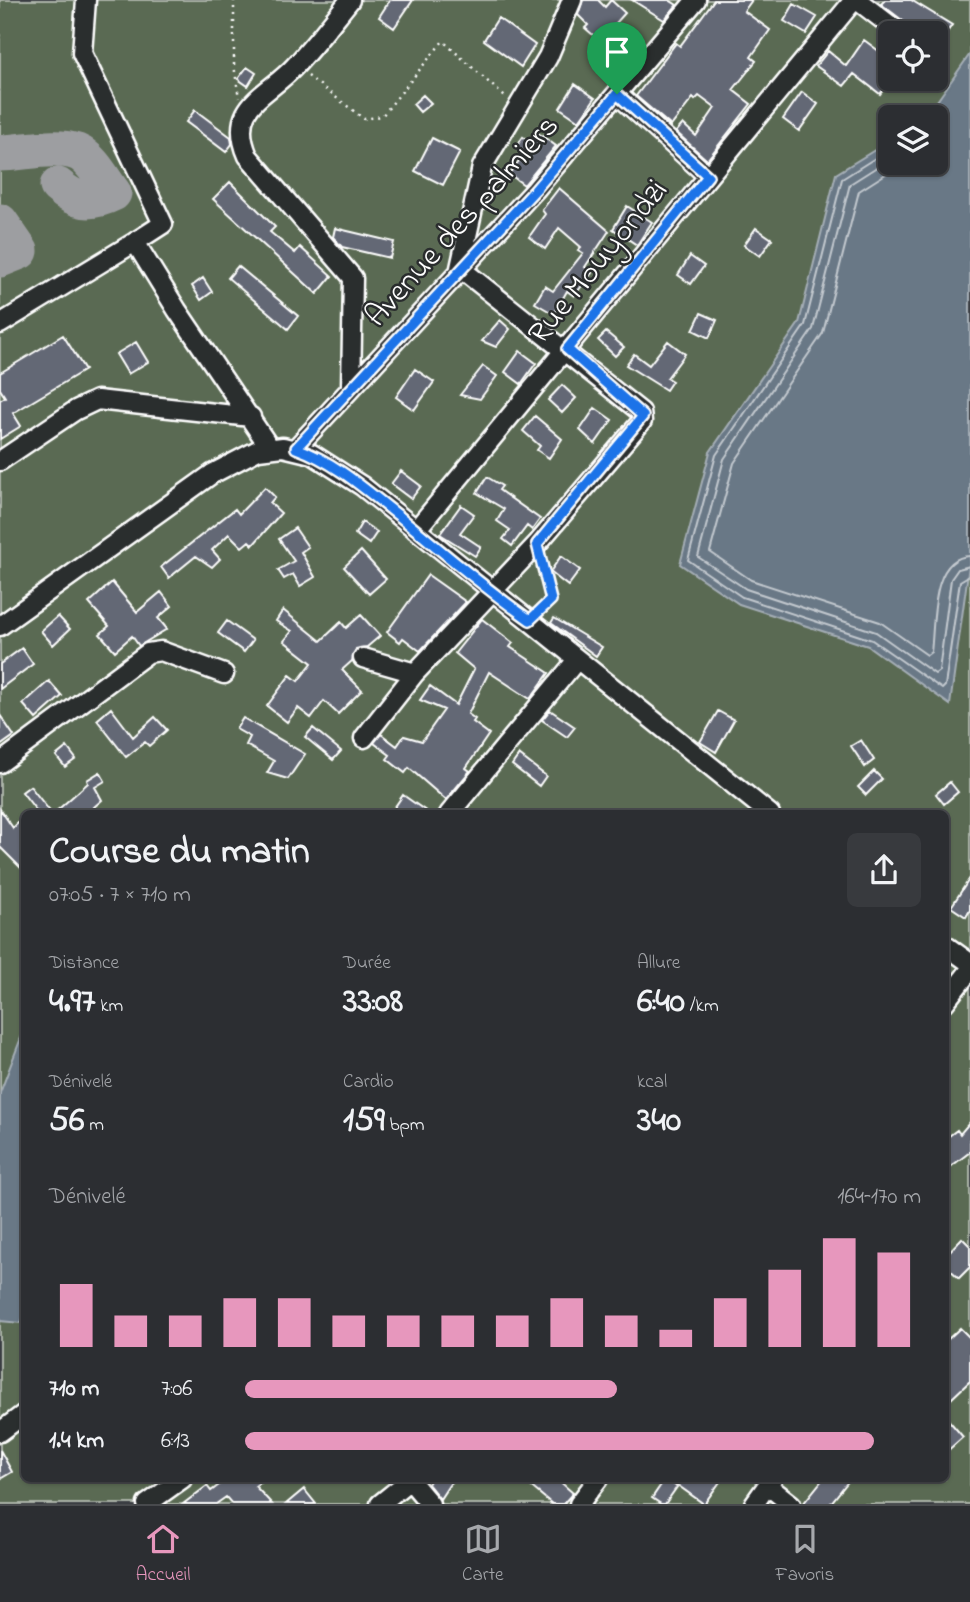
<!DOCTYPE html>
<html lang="fr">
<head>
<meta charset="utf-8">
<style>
	body { margin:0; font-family:"Indie Flower",sans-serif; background:#383a3e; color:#f1f3f6; height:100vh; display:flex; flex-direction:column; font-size:26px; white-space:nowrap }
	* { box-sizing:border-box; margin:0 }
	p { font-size:23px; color:#a6a8ac }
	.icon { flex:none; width:38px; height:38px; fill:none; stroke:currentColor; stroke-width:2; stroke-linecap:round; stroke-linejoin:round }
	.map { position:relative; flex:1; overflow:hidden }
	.details { position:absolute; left:21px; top:810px; width:928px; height:672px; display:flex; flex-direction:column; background:#2c2e32; border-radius:10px; box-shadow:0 2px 5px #0004,0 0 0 2px #484a4d }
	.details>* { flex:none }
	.controls { position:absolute; left:878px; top:21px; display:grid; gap:14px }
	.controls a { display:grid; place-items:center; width:70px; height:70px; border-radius:10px; background:#2c2e32; box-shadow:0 2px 5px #0004,0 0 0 2px #484a4d; font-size:35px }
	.pin { position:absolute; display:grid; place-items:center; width:60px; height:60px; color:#fff; margin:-72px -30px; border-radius:50% 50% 50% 0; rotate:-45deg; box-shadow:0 0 7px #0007 }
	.pin .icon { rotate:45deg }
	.round { display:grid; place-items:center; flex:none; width:74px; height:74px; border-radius:10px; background:#383a3e }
	.summary { display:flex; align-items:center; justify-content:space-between; height:119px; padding:0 28px }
	h1 { font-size:38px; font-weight:700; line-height:52px }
	.metrics { display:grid; grid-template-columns:repeat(3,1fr); gap:10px; height:119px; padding:7px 28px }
	.metrics div { display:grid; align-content:center }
	.metrics b { font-size:35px; font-weight:700 }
	.metrics small { font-size:19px; font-weight:400 }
	.metrics p { font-size:19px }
	.chart { height:196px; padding:14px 28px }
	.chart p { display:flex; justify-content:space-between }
	.chart svg { width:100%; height:126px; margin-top:7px; stroke:#e797bd; stroke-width:6 }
	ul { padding:0 28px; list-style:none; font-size:23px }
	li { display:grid; grid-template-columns:112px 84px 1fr; align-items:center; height:52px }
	li i { height:18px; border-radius:9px; background:#e797bd }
	.tab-bar { display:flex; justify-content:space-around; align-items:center; height:98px; border-top:2px solid #484a4d; background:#2c2e32; font-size:19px; color:#a6a8ac }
	.tab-bar a { display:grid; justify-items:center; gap:4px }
	.tab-bar .active { color:#e797bd }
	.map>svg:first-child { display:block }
	.green { fill:#5a6a53; stroke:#acb4a9; stroke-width:2; fill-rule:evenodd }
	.water { fill:#697886; stroke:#a5aeb6; stroke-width:2 }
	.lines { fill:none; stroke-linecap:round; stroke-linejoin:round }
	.shore { stroke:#c3c9cf; stroke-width:2 }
	.taxiway { stroke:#9d9ea1; stroke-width:37 }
	.building { fill:#636775; stroke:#fff; stroke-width:2 }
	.minor-casing { stroke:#fff; stroke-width:23 }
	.path { stroke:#fff; stroke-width:2.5; stroke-dasharray:2 5; stroke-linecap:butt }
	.minor { stroke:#2a2d2e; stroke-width:18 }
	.route-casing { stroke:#fff; stroke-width:14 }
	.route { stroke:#1a73e8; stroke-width:9 }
	.labels { text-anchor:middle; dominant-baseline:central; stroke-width:5; stroke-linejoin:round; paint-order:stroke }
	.street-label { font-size:32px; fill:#fff; stroke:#2a2d2e }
</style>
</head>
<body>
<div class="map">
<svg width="970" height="1504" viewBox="0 0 970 1504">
	<rect width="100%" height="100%" fill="#3b3e43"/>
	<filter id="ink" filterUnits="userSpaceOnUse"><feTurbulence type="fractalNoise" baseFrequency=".0143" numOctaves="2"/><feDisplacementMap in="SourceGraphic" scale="14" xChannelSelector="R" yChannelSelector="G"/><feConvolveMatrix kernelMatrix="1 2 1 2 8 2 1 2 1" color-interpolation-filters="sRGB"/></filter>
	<g filter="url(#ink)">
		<path class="green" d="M 0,0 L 970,0 L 970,1504 L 0,1504 ZM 891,33 L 936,33 L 936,79 L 891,79 ZM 891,117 L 936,117 L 936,163 L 891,163 ZM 24,814 L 945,814 L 945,1479 L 24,1479 Z"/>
		<path class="water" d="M 970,54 L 970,558 L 950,705 L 868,646 L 739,604 L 680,564 L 710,452 L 799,323 L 836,174 L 891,140 L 891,163 L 936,163 L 936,117 L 926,117 Z
			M 24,1030 L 24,1315 L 21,1323 L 0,1321 L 0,1093 Z"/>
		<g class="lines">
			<path class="shore" d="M 891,148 L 842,179 L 805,325 L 716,455 L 688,560 L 742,597 L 872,640 L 942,689 L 945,686 L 960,581 L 970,575
				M 891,158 L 850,184 L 813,329 L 724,459 L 698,557 L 746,589 L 876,632 L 935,674 L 939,671 L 951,579 L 958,569 L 970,566
				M 903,163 L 859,191 L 823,333 L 734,463 L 710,552 L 751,580 L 880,622 L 927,655 L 931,652 C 935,623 930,557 970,556"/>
			<path class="taxiway" d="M 0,153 C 23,153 55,144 77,152 C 92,158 103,180 113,193 C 91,204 76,202 58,186
				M 0,222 L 20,251 L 0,259"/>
		</g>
		<path class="building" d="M 390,0 L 413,0 L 394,28 L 379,17 Z
			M 583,0 L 598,0 L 605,7 L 611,0 L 625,13 L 600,41 L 585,28 L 588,25 L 578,15 Z
			M 632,0 L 669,0 L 677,5 L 664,20 Z
			M 714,0 L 752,0 L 744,11 L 770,30 L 751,57 L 756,61 L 733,90 L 751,104 L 707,160 L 676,132 L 683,124 L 696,136 L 715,108 L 699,96 L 695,100 L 693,98 L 671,126 L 636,96 L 676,43 L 680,46 Z
			M 885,0 L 911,0 L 952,25 L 936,48 L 936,33 L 911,33 L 907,24 L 881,4 Z
			M 794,4 L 817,17 L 806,34 L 784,21 Z
			M 498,18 L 535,45 L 521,67 L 484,40 Z
			M 864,40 L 891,60 L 891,80 L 880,94 L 854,74 L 844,86 L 816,66 L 828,51 L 846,66 Z
			M 247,67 L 256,73 L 248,86 L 238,79 Z
			M 575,84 L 595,98 L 579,121 L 560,108 Z
			M 802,92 L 818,104 L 799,131 L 783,119 Z
			M 423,95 L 431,103 L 420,112 L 413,104 Z
			M 195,110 L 231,137 L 232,144 L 226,152 L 186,122 Z
			M 538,133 L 556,146 L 524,185 L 509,174 L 525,153 L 516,147 L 523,137 L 531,143 Z
			M 432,138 L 460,152 L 443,185 L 415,171 Z
			M 230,182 L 275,227 L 270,232 L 295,253 L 300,247 L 332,276 L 317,294 L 213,199 Z
			M 559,188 L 609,231 L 585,267 L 592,273 L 574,296 L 567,291 L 554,314 L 535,303 L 545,286 L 553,291 L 583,253 L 578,250 L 581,247 L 559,228 L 545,249 L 529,237 L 545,214 L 542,210 Z
			M 627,206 L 652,222 L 637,245 L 613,229 Z
			M 335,228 L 394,242 L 390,258 L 342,247 L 333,237 Z
			M 756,228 L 772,239 L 760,256 L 744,245 Z
			M 690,256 L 704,266 L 691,284 L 678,275 Z
			M 238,266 L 298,316 L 288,329 L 228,278 Z
			M 203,278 L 212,292 L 201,300 L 192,286 Z
			M 701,313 L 717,320 L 709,338 L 693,330 Z
			M 500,320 L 510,329 L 496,347 L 482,341 Z
			M 606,332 L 624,347 L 615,356 L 598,340 Z
			M 63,335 L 85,370 L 13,413 L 21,426 L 0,439 L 0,400 L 5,397 L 0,389 L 0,373 Z
			M 668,341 L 685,354 L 667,378 L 672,381 L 666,390 L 626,365 L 634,354 L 649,365 Z
			M 136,342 L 148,362 L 128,374 L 116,354 Z
			M 520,351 L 536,363 L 521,384 L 505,372 Z
			M 483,366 L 497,376 L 480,399 L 460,395 Z
			M 415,369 L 434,382 L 414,410 L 396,397 Z
			M 562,385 L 576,398 L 562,413 L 548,400 Z
			M 595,408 L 612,420 L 595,444 L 580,430 Z
			M 535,416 L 562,439 L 549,458 L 537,450 L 540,446 L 523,431 Z
			M 401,471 L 421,486 L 411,499 L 391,484 Z
			M 487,477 L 502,486 L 499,490 L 540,519 L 532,530 L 527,526 L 512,546 L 503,539 L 510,530 L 497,521 L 504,509 L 477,493 Z
			M 265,487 L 275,497 L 270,503 L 281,513 L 253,545 L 249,541 L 242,547 L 229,534 L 212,550 L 220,559 L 212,567 L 196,556 L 169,578 L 161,567 L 235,509 L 239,514 Z
			M 461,505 L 474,514 L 460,533 L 481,547 L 475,556 L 440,534 Z
			M 362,522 L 377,532 L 369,544 L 355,534 Z
			M 295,528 L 308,547 L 301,552 L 315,577 L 300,586 L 293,574 L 284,579 L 278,570 L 294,561 L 279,539 Z
			M 361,551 L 386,579 L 369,594 L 344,567 Z
			M 561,556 L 580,570 L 568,586 L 550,572 Z
			M 428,575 L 466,602 L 420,651 L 403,638 L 400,642 L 387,632 Z
			M 112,582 L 137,612 L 161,592 L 172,606 L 158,618 L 167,629 L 139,646 L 132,636 L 115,651 L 100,634 L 109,626 L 89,603 Z
			M 283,610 L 321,641 L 341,622 L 346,628 L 361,615 L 380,636 L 367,647 L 356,649 L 352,661 L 342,670 L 362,690 L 338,714 L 324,701 L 311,718 L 298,708 L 287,722 L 267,706 L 290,675 L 298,681 L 312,663 L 284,641 L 292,631 L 276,621 Z
			M 58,616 L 70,629 L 53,645 L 41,631 Z
			M 554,618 L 602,647 L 596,656 L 551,623 Z
			M 482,619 L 513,643 L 510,647 L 549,673 L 530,699 L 489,672 L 468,714 L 475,719 L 473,722 L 489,734 L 466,768 L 470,771 L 446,800 L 409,768 L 405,773 L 387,759 L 390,755 L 374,743 L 381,734 L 397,746 L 404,736 L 422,741 L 444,710 L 420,700 L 430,686 L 456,705 L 474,669 L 455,653 Z
			M 227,621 L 253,640 L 244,652 L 218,633 Z
			M 22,648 L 33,664 L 0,689 L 0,664 Z
			M 49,681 L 62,696 L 36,719 L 23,704 Z
			M 111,708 L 133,737 L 155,717 L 167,730 L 149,746 L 145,742 L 126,757 L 97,720 Z
			M 550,710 L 575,727 L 567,737 L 542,720 Z
			M 718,711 L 734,720 L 716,752 L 700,742 Z
			M 0,715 L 14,736 L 0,746 Z
			M 243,718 L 305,754 L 288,779 L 267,773 L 274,761 L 246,745 L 250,737 L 236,729 Z
			M 313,728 L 341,751 L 333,760 L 305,737 Z
			M 861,740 L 874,760 L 865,767 L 851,746 Z
			M 67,747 L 76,759 L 65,767 L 56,756 Z
			M 519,755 L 546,776 L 539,786 L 512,765 Z
			M 874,771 L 882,779 L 866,795 L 858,787 Z
			M 100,772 L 105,781 L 95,787 L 102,800 L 86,814 L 53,814 L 88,783 L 87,780 Z
			M 950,782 L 958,792 L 944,804 L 936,794 Z
			M 30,786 L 52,814 L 39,814 L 22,792 Z
			M 403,795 L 430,814 L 390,814 Z
			M 0,809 L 13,828 L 24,817 L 24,871 L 0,847 Z
			M 970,878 L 970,910 L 966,917 L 951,907 Z
			M 970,1122 L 970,1152 L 945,1171 L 945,1139 L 957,1130 L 960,1134 Z
			M 962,1238 L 970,1246 L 970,1267 L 959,1278 L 945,1265 L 945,1256 Z
			M 960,1328 L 970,1338 L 970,1381 L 951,1399 L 945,1392 L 945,1342 Z
			M 945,1416 L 963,1437 L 945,1453 Z
			M 0,1450 L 12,1472 L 0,1479 Z
			M 227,1479 L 264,1479 L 255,1486 L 272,1504 L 232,1504 L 226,1497 L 216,1504 L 183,1504 L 207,1486 L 211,1491 Z
			M 431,1479 L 453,1479 L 440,1499 L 428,1484 Z
			M 522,1479 L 557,1479 L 573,1493 L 563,1504 L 552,1504 Z
			M 665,1479 L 677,1487 L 665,1504 L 661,1504 L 652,1498 Z
			M 669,1479 L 722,1479 L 704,1504 Z
			M 823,1479 L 850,1479 L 830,1504 L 803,1504 Z
			M 304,1489 L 316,1504 L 286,1504 Z"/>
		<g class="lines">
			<g class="minor-casing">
				<path id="minor" d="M 86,0 L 82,53 L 163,224 L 135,242 L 177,310 L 270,448
					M 350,0 C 332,22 315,45 295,66 C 268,96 226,105 248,156 L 353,278 L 351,388
					M 857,0 L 900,33
					M 617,94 L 708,176
					M 0,324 L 135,242
					M 296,448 L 535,190 L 696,0
					M 0,461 L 76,410 L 97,400 L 251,417
					M 416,530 L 854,0
					M 0,626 L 212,474 L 258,450 L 283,447 L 312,454 L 362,486 L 770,814
					M 363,658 L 415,673
					M 364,738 L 415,673 L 537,544 L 642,421 L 641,412 L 460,268 L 482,167 L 548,57 L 572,0
					M 0,763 L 148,653 L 161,651 L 224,674
					M 449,814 L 576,661
					M 945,945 L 970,963
					M 945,1002 L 970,970
					M 0,1432 L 24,1414
					M 409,1479 L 430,1504
					M 768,1486 L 791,1504
					M 147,1504 L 182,1479
					M 380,1504 L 411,1479
					M 579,1504 L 598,1479
					M 754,1504 L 772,1479"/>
			</g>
			<path class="path" d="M 234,0 L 234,65 L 239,98
				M 308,76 L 364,119 L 382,116 L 443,41 L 505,97
				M 539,611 L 551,600 L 541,560"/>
			<use href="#minor" class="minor"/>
		</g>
	</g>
	<g class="lines" filter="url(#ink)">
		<g class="route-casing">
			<path id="route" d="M 617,94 L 708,176 L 567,349 L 643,416 L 537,544 L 551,600 L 530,620 C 484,588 442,551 399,516 C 366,490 335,462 296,448 L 535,190 Z"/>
		</g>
		<use href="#route" class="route"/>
	</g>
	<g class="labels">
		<g class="street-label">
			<text transform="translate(463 222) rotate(-48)">Avenue des palmiers</text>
			<text transform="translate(599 263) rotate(-51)">Rue Mouyondzi</text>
		</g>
	</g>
</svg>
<div class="controls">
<a><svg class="icon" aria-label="locate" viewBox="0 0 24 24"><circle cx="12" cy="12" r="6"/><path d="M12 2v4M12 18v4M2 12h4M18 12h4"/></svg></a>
<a><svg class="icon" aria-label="layers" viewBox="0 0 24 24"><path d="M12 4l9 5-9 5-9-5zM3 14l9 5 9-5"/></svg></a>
</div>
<div class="pin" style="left:617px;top:94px;background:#1e9e55"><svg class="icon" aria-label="arrive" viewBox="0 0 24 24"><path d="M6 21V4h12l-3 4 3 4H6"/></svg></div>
<section class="details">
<div class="summary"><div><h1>Course du matin</h1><p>07:05 · 7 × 710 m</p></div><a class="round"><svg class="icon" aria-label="share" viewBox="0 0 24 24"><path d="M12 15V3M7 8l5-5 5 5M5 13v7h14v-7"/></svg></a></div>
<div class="metrics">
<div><p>Distance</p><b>4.97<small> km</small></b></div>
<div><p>Durée</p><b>33:08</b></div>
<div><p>Allure</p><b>6:40<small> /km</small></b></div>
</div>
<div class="metrics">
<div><p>Dénivelé</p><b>56<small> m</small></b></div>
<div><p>Cardio</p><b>159<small> bpm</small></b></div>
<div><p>kcal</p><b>340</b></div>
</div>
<div class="chart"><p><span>Dénivelé</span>164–170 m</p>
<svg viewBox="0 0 160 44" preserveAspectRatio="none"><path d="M5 44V22M15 44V33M25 44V33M35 44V27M45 44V27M55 44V33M65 44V33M75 44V33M85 44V33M95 44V27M105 44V33M115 44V38M125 44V27M135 44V17M145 44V6M155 44V11"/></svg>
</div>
<ul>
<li><b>710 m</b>7:06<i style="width:55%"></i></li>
<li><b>1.4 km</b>6:13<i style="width:93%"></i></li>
</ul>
</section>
</div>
<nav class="tab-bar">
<a class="active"><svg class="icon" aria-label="home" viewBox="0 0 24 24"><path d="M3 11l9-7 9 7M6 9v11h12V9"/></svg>Accueil</a>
<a><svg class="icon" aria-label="map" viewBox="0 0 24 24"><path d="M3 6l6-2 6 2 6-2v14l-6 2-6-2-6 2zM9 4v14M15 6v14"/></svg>Carte</a>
<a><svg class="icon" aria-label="saved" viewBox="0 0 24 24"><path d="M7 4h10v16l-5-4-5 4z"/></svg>Favoris</a>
</nav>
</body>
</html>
